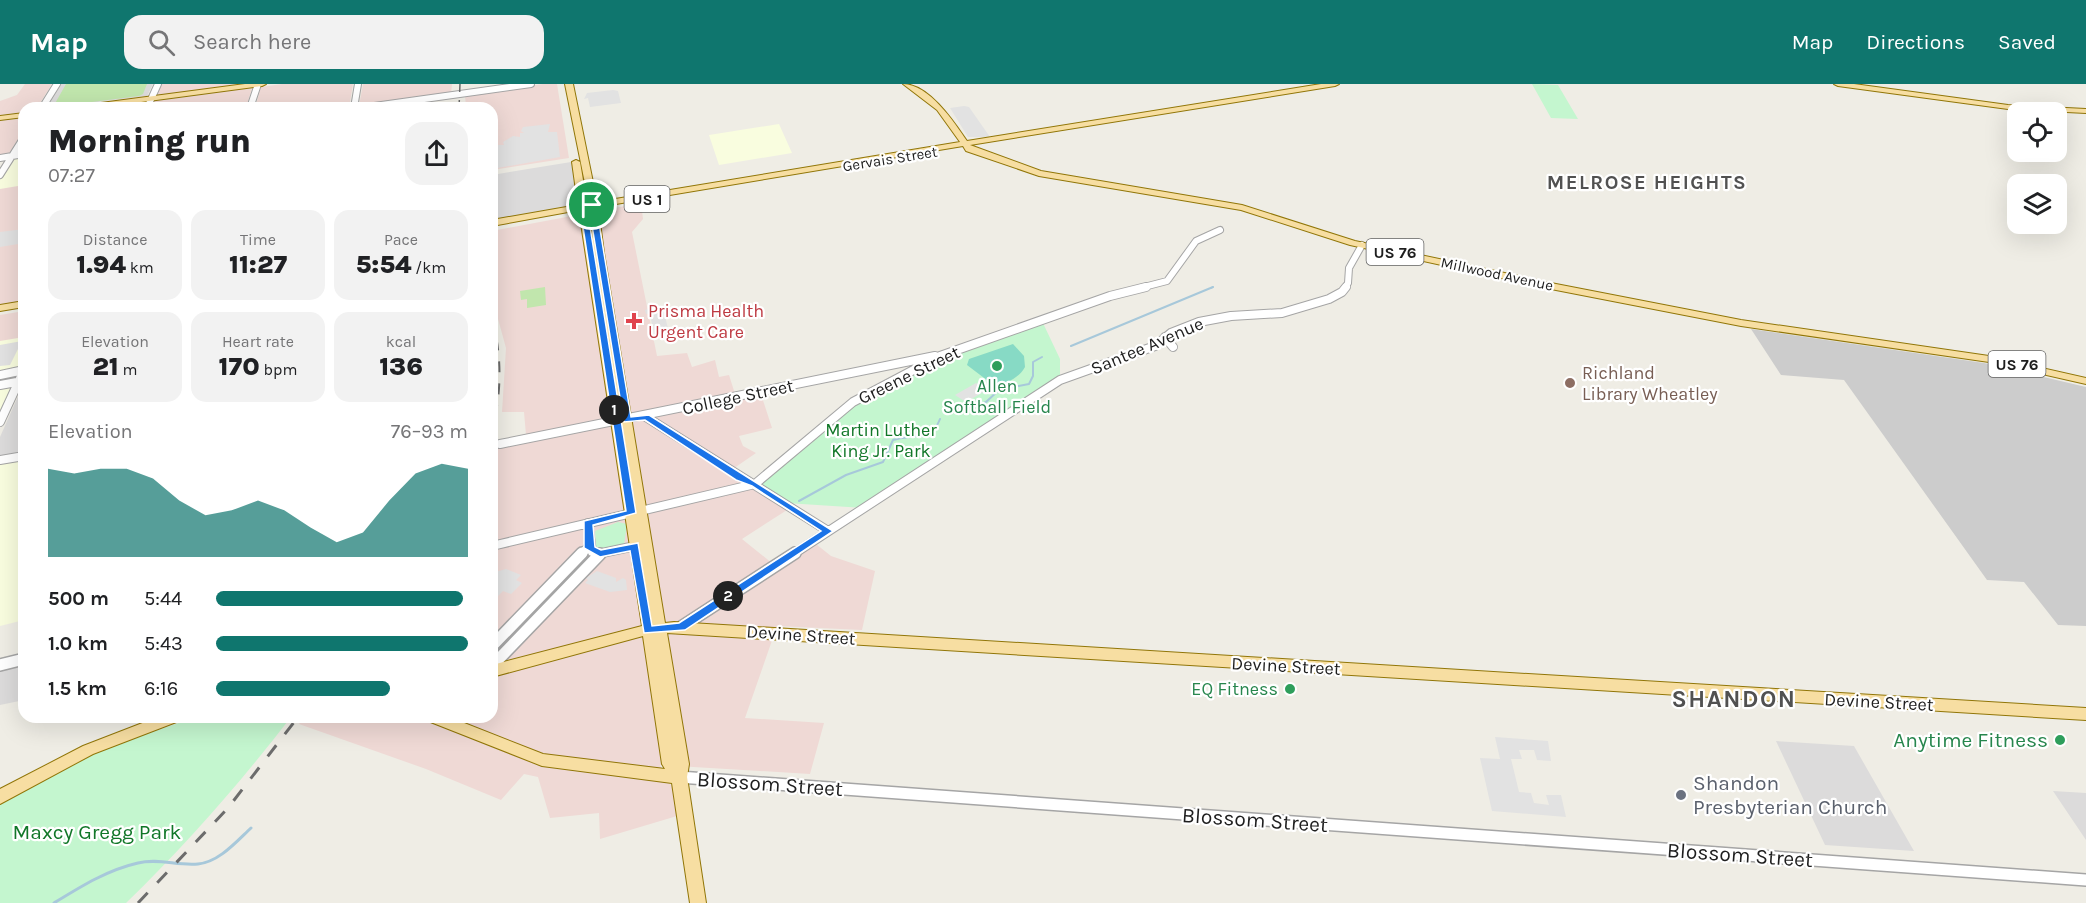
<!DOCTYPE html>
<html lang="en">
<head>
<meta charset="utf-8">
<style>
	body { margin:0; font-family:Karla,sans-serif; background:#f2f2f2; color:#202124; height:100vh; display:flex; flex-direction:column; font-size:22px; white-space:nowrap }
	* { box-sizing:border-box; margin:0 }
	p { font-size:20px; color:#757577 }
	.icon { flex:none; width:33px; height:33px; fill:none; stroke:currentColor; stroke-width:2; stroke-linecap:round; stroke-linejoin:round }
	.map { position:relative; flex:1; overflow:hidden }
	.drawer { position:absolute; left:18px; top:18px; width:480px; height:621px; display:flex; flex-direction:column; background:#fff; border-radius:18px; box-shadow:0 6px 24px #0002 }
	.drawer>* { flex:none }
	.buttons { position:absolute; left:2007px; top:18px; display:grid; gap:12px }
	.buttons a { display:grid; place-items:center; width:60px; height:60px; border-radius:12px; background:#fff; box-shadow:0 6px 24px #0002; font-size:30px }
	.pin { position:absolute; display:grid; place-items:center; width:51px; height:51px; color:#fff; margin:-26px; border:3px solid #fff; border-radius:50%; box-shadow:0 2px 6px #0007 }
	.km { position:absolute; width:30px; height:30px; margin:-15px; border-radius:50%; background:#222; color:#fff; font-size:16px; line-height:30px; text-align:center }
	.round { display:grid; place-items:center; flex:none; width:63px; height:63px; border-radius:18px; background:#f2f2f2 }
	.overview { display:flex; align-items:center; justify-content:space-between; height:102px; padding:0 30px }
	h1 { font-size:33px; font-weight:800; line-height:45px }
	.metrics { display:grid; grid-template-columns:repeat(3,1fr); gap:9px; height:102px; padding:6px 30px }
	.metrics div { display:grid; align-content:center; border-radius:15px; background:#f2f2f2; text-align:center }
	.metrics b { font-size:26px; font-weight:800 }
	.metrics small { font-size:16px; font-weight:400 }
	.metrics p { font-size:16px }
	.chart { height:168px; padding:12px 30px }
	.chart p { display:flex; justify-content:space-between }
	.chart svg { width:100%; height:108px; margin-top:6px; fill:#0f766e; opacity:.7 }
	ul { padding:0 30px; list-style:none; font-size:20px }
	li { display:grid; grid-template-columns:96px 72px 1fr; align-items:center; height:45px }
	li i { height:15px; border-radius:8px; background:#0f766e }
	header { display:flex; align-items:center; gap:36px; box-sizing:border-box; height:84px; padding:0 30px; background:#0f766e; color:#fff }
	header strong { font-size:28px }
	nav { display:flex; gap:33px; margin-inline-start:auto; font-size:21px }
	.search { width:420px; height:54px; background:#f2f2f2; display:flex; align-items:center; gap:15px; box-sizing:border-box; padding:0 21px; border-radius:18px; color:#757577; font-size:22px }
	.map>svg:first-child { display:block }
	.residential { fill:#dcdbdb }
	.commercial { fill:#efd9d5 }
	.education { fill:#f9fddf }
	.religious { fill:#ccc }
	.grass { fill:#c1e6ad }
	.park { fill:#c4f6cf }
	.pitch { fill:#87dac5 }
	.parking { fill:#e2e2e2 }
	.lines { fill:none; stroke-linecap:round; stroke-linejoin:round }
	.stream-far2 { stroke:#a7c8da; stroke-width:1.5 }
	.stream-far1 { stroke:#a7c8da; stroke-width:2 }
	.stream { stroke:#a7c8da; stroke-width:3 }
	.minor-far2-casing { stroke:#a5a5a5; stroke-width:8 }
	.minor-far1-casing { stroke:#a5a5a5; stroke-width:10 }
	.minor-casing { stroke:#a5a5a5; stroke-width:14 }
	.major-casing { stroke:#917608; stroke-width:2 }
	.minor-far2 { stroke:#fff; stroke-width:6 }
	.minor-far1 { stroke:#fff; stroke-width:8 }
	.minor { stroke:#fff; stroke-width:11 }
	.major { fill:#f7dea2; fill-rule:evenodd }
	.rail-far2 { stroke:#6c6c6c; stroke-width:1.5; stroke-dasharray:8 8; stroke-linecap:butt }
	.rail-far1 { stroke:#6c6c6c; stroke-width:2; stroke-dasharray:11 11; stroke-linecap:butt }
	.rail { stroke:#6c6c6c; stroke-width:3; stroke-dasharray:14 14; stroke-linecap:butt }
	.route { fill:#1a73e8; stroke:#fff; stroke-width:1.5; fill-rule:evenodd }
	.health-dot { fill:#e0444e; stroke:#fff; stroke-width:2 }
	.leisure-dot { fill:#2e9e5b; stroke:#fff; stroke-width:2 }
	.education-dot { fill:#8d6e63; stroke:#fff; stroke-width:2 }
	.worship-dot { fill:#6b7280; stroke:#fff; stroke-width:2 }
	.labels { text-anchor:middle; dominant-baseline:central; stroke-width:4.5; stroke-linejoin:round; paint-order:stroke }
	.far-street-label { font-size:15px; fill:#1e1e1e; stroke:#fff }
	.shield { fill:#fff; stroke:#626262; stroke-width:1.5 }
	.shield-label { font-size:16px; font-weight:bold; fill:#1e1e1e }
	.health-label { font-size:18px; fill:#be3a42; stroke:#fff; text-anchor:start }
	.street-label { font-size:18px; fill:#1e1e1e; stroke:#fff }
	.education-label { font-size:18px; fill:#785e54; stroke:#fff; text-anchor:start }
	.leisure-label { font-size:18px; fill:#27864d; stroke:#fff }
	.park-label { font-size:18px; fill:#117728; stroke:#fff }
	.far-district-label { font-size:20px; font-weight:bold; letter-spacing:1.5px; fill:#515151; stroke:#fff }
	.near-leisure-label { font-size:21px; fill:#27864d; stroke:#fff; text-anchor:end }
	.near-worship-label { font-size:21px; fill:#5b616d; stroke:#fff; text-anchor:start }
	.near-street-label { font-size:21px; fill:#1e1e1e; stroke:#fff }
	.near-park-label { font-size:21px; fill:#117728; stroke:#fff }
	.district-label { font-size:24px; font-weight:bold; letter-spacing:1.5px; fill:#515151; stroke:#fff }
</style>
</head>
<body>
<header>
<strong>Map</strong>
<div class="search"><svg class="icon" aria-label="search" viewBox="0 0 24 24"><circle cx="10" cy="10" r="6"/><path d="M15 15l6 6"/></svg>Search here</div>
<nav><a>Map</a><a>Directions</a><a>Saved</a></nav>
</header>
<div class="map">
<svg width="2086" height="819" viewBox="0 0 2086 819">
	<rect width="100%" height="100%" fill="#efede5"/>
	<path class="residential" d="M 61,0 L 153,0 L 147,12 L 46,24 Z
		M 571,78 L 579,123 L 492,138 L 492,91 Z
		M 24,299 L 24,367 L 0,372 L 0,353 Z
		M 24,581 L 24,616 L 0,621 L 0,586 Z
		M 1776,657 L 1854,662 L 1914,767 L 1825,761 Z
		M 2053,707 L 2086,709 L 2086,756 Z"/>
	<path class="commercial" d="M 25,0 L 52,0 L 37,24 L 24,24 L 24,28 L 0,31 L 0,17 L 17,11 Z
		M 162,0 L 241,0 L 157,11 Z
		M 282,0 L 353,0 L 349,24 L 255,24 L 261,3 Z
		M 363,0 L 452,0 L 451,10 L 359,22 Z
		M 543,0 L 557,0 L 569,74 L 492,86 L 492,24 L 466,24 L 465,11 Z
		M 252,4 L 246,24 L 151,24 L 154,17 Z
		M 24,34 L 24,46 L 8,71 L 0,72 L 0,37 Z
		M 24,100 L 24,217 L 0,221 L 0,104 Z
		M 641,119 L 643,135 L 632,148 L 657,272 L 687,269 L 692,283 L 715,276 L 719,293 L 729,291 L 735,310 L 759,304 L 772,344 L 739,352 L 743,362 L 756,369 L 727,389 L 787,426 L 742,455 L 778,484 L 816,460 L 831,472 L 875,487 L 862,546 L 777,542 L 745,634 L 824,639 L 810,690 L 660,681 L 672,703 L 677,732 L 600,755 L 599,729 L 550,734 L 538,693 L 524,690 L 501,716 L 426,685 L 299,640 L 304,633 L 492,633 L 492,362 L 494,358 L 526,351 L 524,328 L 502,328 L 506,264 L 492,213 L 492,147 Z
		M 24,227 L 24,254 L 0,258 L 0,231 Z"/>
	<path class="education" d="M 779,40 L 792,69 L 719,81 L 709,51 Z
		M 24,70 L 24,101 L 0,105 L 0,90 L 11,72 Z
		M 24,253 L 24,283 L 0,334 L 0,257 Z
		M 24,372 L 24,536 L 0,542 L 0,376 Z"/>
	<path class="religious" d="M 1751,245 L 1984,279 L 2086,303 L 2086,542 L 2058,541 L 2024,498 L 1987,496 L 1844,296 L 1781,291 Z"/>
	<path class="grass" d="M 66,0 L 147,0 L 143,10 L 139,12 L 53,23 Z
		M 545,203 L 546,221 L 527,224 L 527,215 L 521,216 L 520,207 Z"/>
	<path class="park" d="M 1532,0 L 1558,1 L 1578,35 L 1551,34 Z
		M 1042,237 L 1060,275 L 1060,296 L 864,424 L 786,419 L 755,400 L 853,318 L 940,272 Z
		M 618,438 L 627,440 L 624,461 L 601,467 L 596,465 L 595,447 Z
		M 196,633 L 291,633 C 240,699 186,761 126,819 L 0,819 L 0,719 L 105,664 Z"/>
	<path class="pitch" d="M 1013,260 L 1024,272 L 1025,283 C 1019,294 1008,298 996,303 L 967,281 L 969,275 Z"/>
	<path class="parking" d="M 613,6 L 618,7 L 621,19 L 590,23 L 588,14 L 584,15 L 587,9 Z
		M 964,22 L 969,23 L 990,53 L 968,53 L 950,24 Z
		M 550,40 L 548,48 L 557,48 L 560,73 L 492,85 L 492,61 L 504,61 L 503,58 L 513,52 L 520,53 L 520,49 L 524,49 L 521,47 L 523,43 Z
		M 24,145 L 19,159 L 24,153 L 24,159 L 0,163 L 0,148 Z
		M 656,222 L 657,224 L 663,223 L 668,245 L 663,247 L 675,245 L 677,249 L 655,254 L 652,241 L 656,240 L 652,240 L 650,231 L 654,229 L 646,230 L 645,226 Z
		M 22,257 L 10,281 L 0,282 L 0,261 Z
		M 984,298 L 992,303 L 966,318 L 955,311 L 976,299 L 979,301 Z
		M 506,485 L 521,491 L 516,496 L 522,499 L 511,510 L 503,507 L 492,518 L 492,489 Z
		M 597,487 L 616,494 L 616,498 L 623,494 L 626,496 L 627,506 L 610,508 L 585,499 L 588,496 L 586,494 Z
		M 1495,653 L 1548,657 L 1551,677 L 1537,676 L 1534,666 L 1519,666 L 1522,675 L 1511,675 L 1514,687 L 1519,708 L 1531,709 L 1534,719 L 1549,721 L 1546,711 L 1561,711 L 1566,733 L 1492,727 L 1480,674 L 1500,675 Z"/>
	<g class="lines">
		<path class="stream-far2" d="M 1211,204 L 1213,203"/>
		<path class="stream-far1" d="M 1071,262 L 1213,203
			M 971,324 L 986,318 L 999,306 L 1029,300 L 1033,292 L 1033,278 L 1042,273
			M 799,417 L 846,391 L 883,378 L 893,356 C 912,350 932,357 940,335"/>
		<path class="stream" d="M 54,819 C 80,803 107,786 138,779 C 159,774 177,782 198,780 C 219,778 236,758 251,744"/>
		<g class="minor-far2-casing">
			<path id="minor-far2" d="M 42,24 L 57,0
				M 147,24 L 158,0
				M 250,24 L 258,0
				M 354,24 L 358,0
				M 360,24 L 531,0
				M 0,74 L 24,70
				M 0,91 L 24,53
				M 1140,204 L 1167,197 L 1196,157 L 1220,146
				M 1345,204 L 1348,199 L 1349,184 L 1362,161"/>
		</g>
		<g class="minor-far1-casing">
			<path id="minor-far1" d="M 1165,253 L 1173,263
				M 0,291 L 24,286
				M 0,301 L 22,297
				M 646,333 L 828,447
				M 0,338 L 24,286
				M 500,360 L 935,272
				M 0,376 L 24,372
				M 588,439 L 592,468 L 602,469 L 635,462
				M 492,462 L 755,400 L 853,318 L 940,272 L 1110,212 L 1146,203
				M 581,471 L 589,462
				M 792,471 L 1060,296 L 1155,262 L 1171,249 L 1199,238 L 1231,232 L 1282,229 L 1329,215 L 1342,208 L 1346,203"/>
		</g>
		<g class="minor-casing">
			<path id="minor" d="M 681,543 L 795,469
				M 492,562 L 582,469
				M 0,581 L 24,575
				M 492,582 L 600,470
				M 679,693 L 2086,796"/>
		</g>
		<g class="major-casing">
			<path id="major" d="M 245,0 L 266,0 L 262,2 L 96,24 L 74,24 L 78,22 Z
				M 565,0 L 573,0 L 597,118 L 960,58 L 937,26 L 903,0 C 929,0 954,38 967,57 L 1321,0 L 1339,0 L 1335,2 L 970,61 L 1041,87 L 1242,121 L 1355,157 L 1556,200 L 1741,236 L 1989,272 L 2086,294 L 2086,300 L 1989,278 L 1741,242 L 1556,206 L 1350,161 L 1241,126 L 1039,92 L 966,67 L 963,62 L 598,123 L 604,169 L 665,539 L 674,538 L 2086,624 L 2086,636 L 667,549 L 689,680 L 687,693 L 706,819 L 690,819 L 672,699 L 542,682 L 428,637 L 426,633 L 449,633 L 543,670 L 665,685 L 662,680 L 643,552 L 492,593 L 492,581 L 642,542 L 579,126 L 492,142 L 492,136 L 578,121 L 572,78 L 576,76 L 580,78 L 587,120 L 589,119 ZM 588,125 L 590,125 L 593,160 Z
				M 1834,0 L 1854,0 L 2008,21 L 2086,25 L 2086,29 L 2008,25 L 1838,2 Z
				M 24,29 L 24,33 L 0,36 L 0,32 Z
				M 24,217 L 24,223 L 0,227 L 0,221 Z
				M 158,633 L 181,633 L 179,637 L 93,670 L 0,720 L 0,705 L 83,662 Z"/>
		</g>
		<use href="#minor-far2" class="minor-far2"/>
		<use href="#minor-far1" class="minor-far1"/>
		<use href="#minor" class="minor"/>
		<use href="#major" class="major"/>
		<path class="rail-far2" d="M 459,24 L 460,0"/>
		<path class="rail-far1" d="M 492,234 C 502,272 502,308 492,346"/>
		<path class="rail" d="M 138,819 L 228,724 L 298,633"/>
	</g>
	<path class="route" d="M 592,118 L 596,121 L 631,333 L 649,331 L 833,447 L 685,546 L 644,549 L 630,467 L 600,473 L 584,464 L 584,437 L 626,427 L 580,123 ZM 589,123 L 624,338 L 645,336 L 736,396 L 752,402 L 821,447 L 679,539 L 652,542 L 638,459 L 601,466 L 595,463 L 593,441 L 636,429 L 587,124 Z"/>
	<path class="health-dot" d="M631 228h6v6h6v6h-6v6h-6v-6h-6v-6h6z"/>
	<g class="leisure-dot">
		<circle cx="997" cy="282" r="6"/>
		<circle cx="1290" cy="605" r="6"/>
		<circle cx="2060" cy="656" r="6"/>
	</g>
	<circle class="education-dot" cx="1570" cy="299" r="6"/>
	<circle class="worship-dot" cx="1681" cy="711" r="6"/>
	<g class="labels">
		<g class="far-street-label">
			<text transform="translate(890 75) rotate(-9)">Gervais Street</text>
			<text transform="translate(1497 190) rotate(12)">Millwood Avenue</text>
		</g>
		<g class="shield">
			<rect x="624.5" y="102" width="45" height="26" rx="4.5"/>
			<rect x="1366.5" y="155" width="57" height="26" rx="4.5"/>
			<rect x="1988.5" y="267" width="57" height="26" rx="4.5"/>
		</g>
		<g class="shield-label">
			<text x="647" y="115">US 1</text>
			<text x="1395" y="168">US 76</text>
			<text x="2017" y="280">US 76</text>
		</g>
		<g class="health-label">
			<text x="648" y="227">Prisma Health<tspan x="648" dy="21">Urgent Care</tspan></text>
		</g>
		<g class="street-label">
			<text transform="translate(1147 262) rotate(-23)">Santee Avenue</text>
			<text transform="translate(909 291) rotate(-26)">Greene Street</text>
			<text transform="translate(738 313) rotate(-12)">College Street</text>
			<text transform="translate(801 551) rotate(4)">Devine Street</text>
			<text transform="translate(1286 582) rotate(3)">Devine Street</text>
			<text transform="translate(1879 618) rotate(3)">Devine Street</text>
		</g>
		<g class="education-label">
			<text x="1582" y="289">Richland<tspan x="1582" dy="21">Library Wheatley</tspan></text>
		</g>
		<g class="leisure-label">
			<text x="997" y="302">Allen<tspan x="997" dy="21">Softball Field</tspan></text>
			<text x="1278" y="605" text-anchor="end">EQ Fitness</text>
		</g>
		<g class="park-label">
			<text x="881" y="346">Martin Luther<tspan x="881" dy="21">King Jr. Park</tspan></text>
		</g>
		<g class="far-district-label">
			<text x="1647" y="98">MELROSE HEIGHTS</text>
		</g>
		<g class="near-leisure-label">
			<text x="2048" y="656">Anytime Fitness</text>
		</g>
		<g class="near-worship-label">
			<text x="1693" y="699">Shandon<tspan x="1693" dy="24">Presbyterian Church</tspan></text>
		</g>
		<g class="near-street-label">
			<text transform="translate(770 700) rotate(4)">Blossom Street</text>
			<text transform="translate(1255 736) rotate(4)">Blossom Street</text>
			<text transform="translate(1740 771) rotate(4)">Blossom Street</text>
		</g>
		<g class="near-park-label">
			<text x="97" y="748">Maxcy Gregg Park</text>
		</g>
		<g class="district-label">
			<text x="1734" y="615">SHANDON</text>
		</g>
	</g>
</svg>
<div class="buttons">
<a><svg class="icon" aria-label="locate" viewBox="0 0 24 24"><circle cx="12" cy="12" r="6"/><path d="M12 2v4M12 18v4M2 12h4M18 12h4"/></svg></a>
<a><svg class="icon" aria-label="layers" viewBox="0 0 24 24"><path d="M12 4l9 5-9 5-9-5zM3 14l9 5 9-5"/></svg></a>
</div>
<div class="pin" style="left:592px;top:121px;background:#1e9e55"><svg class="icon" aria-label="arrive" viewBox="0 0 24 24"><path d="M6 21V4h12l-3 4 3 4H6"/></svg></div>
<b class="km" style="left:614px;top:326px">1</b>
<b class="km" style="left:728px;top:512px">2</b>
<section class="drawer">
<div class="overview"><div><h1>Morning run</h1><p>07:27</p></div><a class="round"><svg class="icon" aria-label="share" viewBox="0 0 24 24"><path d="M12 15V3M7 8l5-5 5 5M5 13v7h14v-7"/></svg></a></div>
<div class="metrics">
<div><p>Distance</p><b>1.94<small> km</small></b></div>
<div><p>Time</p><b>11:27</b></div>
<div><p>Pace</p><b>5:54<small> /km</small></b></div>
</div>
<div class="metrics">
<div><p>Elevation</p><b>21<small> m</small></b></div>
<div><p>Heart rate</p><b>170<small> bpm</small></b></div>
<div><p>kcal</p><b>136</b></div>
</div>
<div class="chart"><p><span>Elevation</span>76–93 m</p>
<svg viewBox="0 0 160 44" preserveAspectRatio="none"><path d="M0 44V8L10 10L20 8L30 8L40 12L50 21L60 27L70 25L80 21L90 25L100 32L110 38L120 34L130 21L140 10L150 6L160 8V44z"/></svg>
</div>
<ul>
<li><b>500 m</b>5:44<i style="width:98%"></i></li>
<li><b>1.0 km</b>5:43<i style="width:100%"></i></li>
<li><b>1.5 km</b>6:16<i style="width:69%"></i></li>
</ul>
</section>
</div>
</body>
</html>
